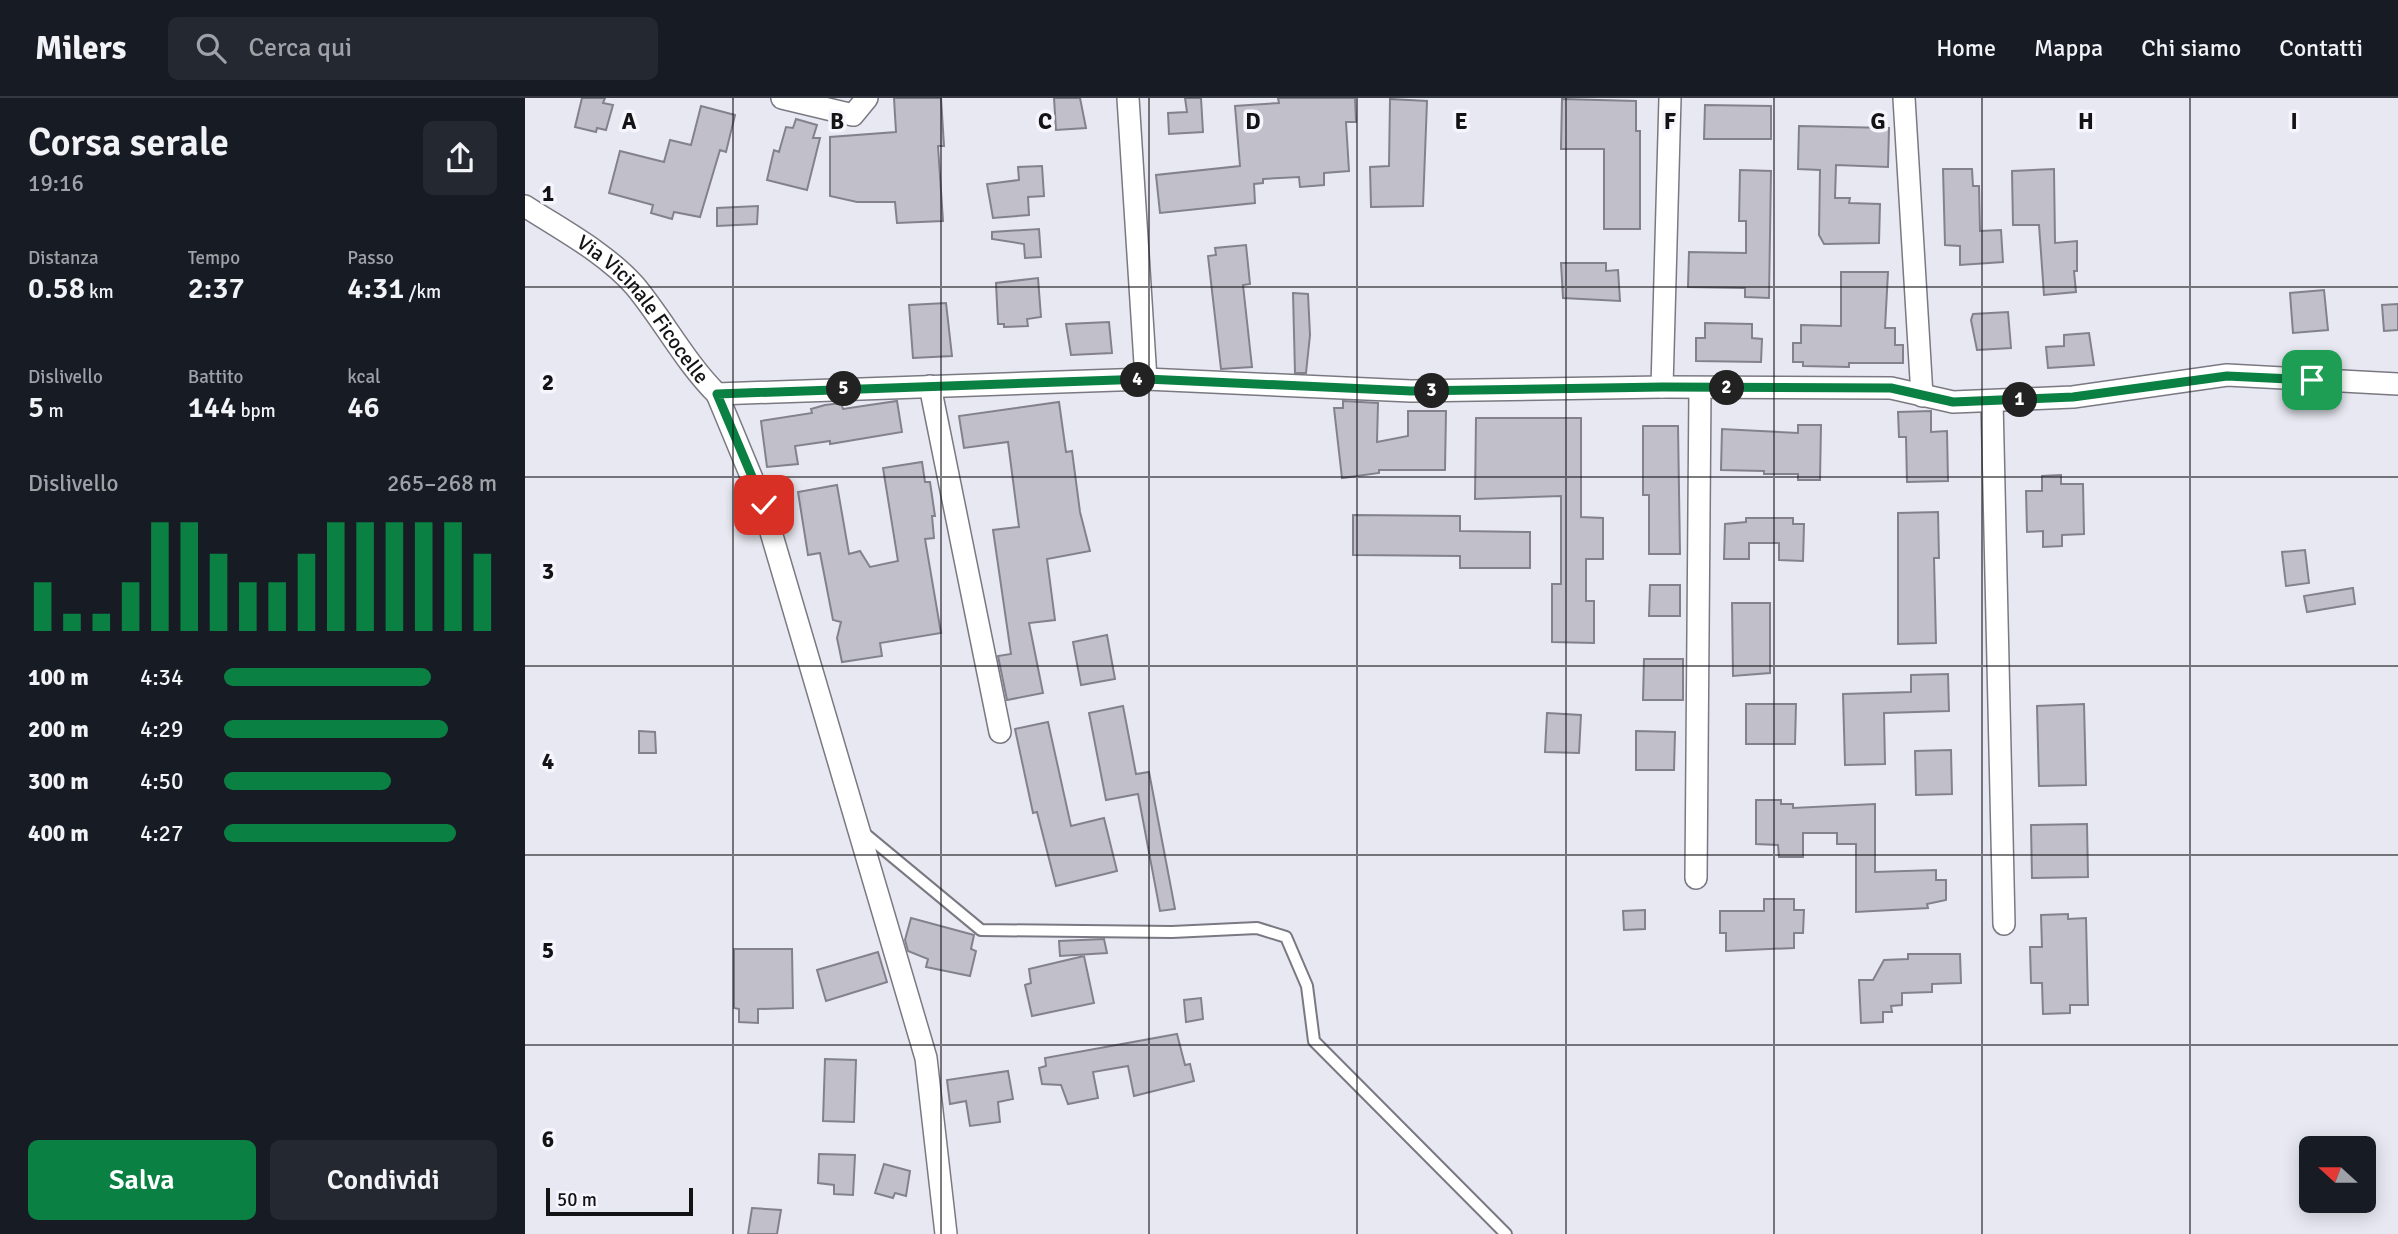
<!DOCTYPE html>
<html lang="it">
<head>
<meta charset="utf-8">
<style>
	body { margin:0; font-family:Signika,sans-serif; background:#242831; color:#f1f3f6; height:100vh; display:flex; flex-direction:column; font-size:26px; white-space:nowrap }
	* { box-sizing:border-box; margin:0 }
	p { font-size:23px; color:#9ea1a6 }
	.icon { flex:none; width:38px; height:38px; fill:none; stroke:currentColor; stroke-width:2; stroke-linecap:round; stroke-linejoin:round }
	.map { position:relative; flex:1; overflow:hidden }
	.drawer { display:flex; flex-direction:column; background:#171b24; width:525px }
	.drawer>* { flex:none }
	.needle { width:46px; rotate:291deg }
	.tools { position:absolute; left:1774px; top:1038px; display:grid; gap:14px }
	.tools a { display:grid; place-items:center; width:77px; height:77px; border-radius:10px; background:#171b24; box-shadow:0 4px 18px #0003; font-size:35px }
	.scale { position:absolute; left:21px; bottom:18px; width:147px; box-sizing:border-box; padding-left:7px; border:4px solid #131316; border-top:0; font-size:19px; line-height:24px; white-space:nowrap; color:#131316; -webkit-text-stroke:5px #f6f5fe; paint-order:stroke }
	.pin { position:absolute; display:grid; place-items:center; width:60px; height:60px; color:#fff; margin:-30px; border-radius:14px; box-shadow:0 4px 10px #0006 }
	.km { position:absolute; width:35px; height:35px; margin:-18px; border-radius:50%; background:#222; color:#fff; font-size:19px; line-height:35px; text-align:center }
	.round { display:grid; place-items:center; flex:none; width:74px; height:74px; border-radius:10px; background:#242831 }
	.summary { display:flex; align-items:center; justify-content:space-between; height:119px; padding:0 28px }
	h1 { font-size:38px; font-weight:600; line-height:52px }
	.stats { display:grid; grid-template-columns:repeat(3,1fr); gap:10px; height:119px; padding:7px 28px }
	.stats div { display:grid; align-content:center }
	.stats b { font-size:30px; font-weight:600 }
	.stats small { font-size:19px; font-weight:400 }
	.stats p { font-size:19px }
	.chart { height:196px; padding:14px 28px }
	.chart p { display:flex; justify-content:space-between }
	.chart svg { width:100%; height:126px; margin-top:7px; stroke:#0b8043; stroke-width:6 }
	.action { display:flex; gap:14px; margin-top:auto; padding:14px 28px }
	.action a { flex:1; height:80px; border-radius:10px; background:#0b8043; color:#fff; font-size:28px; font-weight:600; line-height:80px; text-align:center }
	.action a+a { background:#242831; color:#f1f3f6 }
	ul { padding:0 28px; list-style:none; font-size:23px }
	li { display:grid; grid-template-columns:112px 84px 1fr; align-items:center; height:52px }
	li i { height:18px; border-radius:9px; background:#0b8043 }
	header { display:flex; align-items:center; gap:42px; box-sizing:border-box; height:98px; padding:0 35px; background:#171b24; border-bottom:2px solid #363941 }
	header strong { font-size:33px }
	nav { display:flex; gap:38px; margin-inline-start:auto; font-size:24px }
	.search { width:490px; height:63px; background:#242831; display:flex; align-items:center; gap:18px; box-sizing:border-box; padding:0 24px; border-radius:10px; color:#9ea1a6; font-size:26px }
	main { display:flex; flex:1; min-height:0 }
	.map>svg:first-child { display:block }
	.building { fill:#c1c0ca; stroke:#83828c; stroke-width:2 }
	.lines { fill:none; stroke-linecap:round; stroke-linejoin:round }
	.lane-casing { stroke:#7a7982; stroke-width:14 }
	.street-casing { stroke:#7a7982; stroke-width:24 }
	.lane { stroke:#fff; stroke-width:10 }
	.street { stroke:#fff; stroke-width:21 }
	.route-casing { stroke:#fff; stroke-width:14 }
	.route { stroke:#0b8043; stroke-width:9 }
	.grid { fill:none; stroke:#131316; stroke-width:2; stroke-opacity:0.55 }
	.labels { text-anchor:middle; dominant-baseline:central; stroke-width:7; stroke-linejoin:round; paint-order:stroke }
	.street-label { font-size:21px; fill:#131316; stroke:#f6f5fe }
	.grid-label { font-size:23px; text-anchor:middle; font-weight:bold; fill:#131316; stroke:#f6f5fe; stroke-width:7; stroke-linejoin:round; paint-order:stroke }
</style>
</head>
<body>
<header>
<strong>Milers</strong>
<div class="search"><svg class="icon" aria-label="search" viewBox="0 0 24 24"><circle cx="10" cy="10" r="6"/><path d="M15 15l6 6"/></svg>Cerca qui</div>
<nav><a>Home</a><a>Mappa</a><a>Chi siamo</a><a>Contatti</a></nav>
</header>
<main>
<section class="drawer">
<div class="summary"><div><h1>Corsa serale</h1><p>19:16</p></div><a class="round"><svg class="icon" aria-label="share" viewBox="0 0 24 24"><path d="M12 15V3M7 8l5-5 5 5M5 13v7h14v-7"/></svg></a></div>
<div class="stats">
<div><p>Distanza</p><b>0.58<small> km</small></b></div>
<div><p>Tempo</p><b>2:37</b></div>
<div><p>Passo</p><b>4:31<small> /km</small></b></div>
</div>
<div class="stats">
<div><p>Dislivello</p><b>5<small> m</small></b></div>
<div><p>Battito</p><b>144<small> bpm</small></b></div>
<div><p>kcal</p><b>46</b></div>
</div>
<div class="chart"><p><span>Dislivello</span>265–268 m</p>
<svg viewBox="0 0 160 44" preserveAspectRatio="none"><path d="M5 44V27M15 44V38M25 44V38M35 44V27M45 44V6M55 44V6M65 44V17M75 44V27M85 44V27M95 44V17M105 44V6M115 44V6M125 44V6M135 44V6M145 44V6M155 44V17"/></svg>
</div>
<ul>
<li><b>100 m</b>4:34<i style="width:76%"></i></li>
<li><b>200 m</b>4:29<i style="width:82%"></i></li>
<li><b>300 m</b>4:50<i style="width:61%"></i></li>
<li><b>400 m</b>4:27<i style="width:85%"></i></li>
</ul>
<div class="action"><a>Salva</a><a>Condividi</a></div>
</section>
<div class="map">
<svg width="1873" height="1136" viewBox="0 0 1873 1136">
	<rect width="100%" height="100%" fill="#e8e8f2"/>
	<path class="building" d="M 57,0 L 80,0 L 78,5 L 88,7 L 81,32 L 72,30 L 71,34 L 50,29 Z
		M 369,0 L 416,0 L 419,48 L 413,48 L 418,123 L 372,125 L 370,104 L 332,104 L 305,98 L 305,39 L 371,34 Z
		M 529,0 L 555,0 L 561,30 L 531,32 Z
		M 660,0 L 676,0 L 678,34 L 644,36 L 643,15 L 662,14 Z
		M 753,0 L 830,0 L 831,24 L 821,24 L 824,73 L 799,75 L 799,87 L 775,89 L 774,79 L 738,81 L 738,85 L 729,86 L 730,105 L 635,115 L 631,77 L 715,68 L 710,8 L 754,5 Z
		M 865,1 L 902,3 L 898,108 L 846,109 L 845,69 L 864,68 Z
		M 1037,1 L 1111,3 L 1111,33 L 1115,33 L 1115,131 L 1079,131 L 1079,51 L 1036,51 Z
		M 1180,7 L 1246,8 L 1246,41 L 1179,41 Z
		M 176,8 L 210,17 L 201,54 L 195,52 L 175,119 L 149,114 L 147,121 L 126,115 L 128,107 L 84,95 L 95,53 L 139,64 L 145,42 L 166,47 Z
		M 271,21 L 292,27 L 288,40 L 295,40 L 282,92 L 242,82 L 249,52 L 254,54 L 261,29 L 268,30 Z
		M 1274,28 L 1364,30 L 1363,69 L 1311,67 L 1310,100 L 1325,100 L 1324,105 L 1355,106 L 1354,145 L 1299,146 L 1294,137 L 1295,72 L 1273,71 Z
		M 517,68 L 519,98 L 503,99 L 504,117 L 468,120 L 462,86 L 494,82 L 493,69 Z
		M 1418,71 L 1447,71 L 1448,88 L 1454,88 L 1455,133 L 1476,132 L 1478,164 L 1435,167 L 1435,148 L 1420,147 Z
		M 1529,71 L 1530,145 L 1552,143 L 1552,173 L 1549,173 L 1551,194 L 1519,197 L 1514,127 L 1488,127 L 1487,73 Z
		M 1215,72 L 1246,73 L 1244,200 L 1220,199 L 1220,190 L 1163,189 L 1164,154 L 1221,155 L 1221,123 L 1214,123 Z
		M 233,108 L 232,126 L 192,128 L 192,110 Z
		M 514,131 L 516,159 L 500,160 L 499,146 L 467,141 L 467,134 Z
		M 721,147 L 725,186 L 718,187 L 727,269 L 696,271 L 683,158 L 691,157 L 690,150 Z
		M 1036,165 L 1081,165 L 1081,173 L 1093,172 L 1095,203 L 1038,200 Z
		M 1316,174 L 1363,174 L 1360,230 L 1370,230 L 1370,247 L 1378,247 L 1378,265 L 1324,265 L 1324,269 L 1278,268 L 1278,264 L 1268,264 L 1268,245 L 1276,245 L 1276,227 L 1316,228 Z
		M 513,180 L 516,219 L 502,221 L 503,228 L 479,229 L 479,226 L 473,226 L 471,185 Z
		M 1799,192 L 1803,232 L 1768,235 L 1765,195 Z
		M 768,195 L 783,196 L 785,237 L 781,275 L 770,275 Z
		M 421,205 L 427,258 L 388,260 L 384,207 Z
		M 1873,206 L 1873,232 L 1859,233 L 1857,207 Z
		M 1483,214 L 1486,250 L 1452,252 L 1446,222 L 1448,216 Z
		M 584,224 L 587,255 L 546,257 L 541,226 Z
		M 1180,225 L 1227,226 L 1227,240 L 1237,241 L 1236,264 L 1171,263 L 1171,240 L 1180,240 Z
		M 1564,235 L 1569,267 L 1523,270 L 1521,249 L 1539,248 L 1539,237 Z
		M 372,303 L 377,334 L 305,346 L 305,343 L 270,348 L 273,366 L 242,369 L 236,323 L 287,315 L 286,311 L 300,307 L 316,305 L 318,311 Z
		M 818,303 L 853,305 L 852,344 L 883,338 L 883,313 L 921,313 L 920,372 L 854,372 L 854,375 L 817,380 L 809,310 L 818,310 Z
		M 534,304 L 541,354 L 547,353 L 555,414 L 565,453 L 522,461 L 530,522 L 504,525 L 518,595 L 482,602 L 473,558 L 486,556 L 468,432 L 494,429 L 483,344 L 439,350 L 434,318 Z
		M 1406,313 L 1406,334 L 1422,333 L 1423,383 L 1382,384 L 1381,339 L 1374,339 L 1373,314 Z
		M 951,320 L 1056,320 L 1056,419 L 1078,420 L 1078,461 L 1061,461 L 1061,503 L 1069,503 L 1069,545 L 1027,544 L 1027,486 L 1036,486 L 1036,398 L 950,401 Z
		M 1273,327 L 1296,327 L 1295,382 L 1273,382 L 1273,376 L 1239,376 L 1239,373 L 1196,372 L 1197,331 L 1273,335 Z
		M 1118,328 L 1153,328 L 1155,456 L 1124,456 L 1124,397 L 1118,397 Z
		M 397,364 L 400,384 L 405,384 L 410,418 L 407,418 L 409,440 L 400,441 L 416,535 L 355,545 L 357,558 L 317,564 L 312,540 L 316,524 L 308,522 L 295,455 L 283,457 L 273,394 L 312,387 L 324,456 L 335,453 L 345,469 L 373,463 L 358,370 Z
		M 1536,377 L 1536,386 L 1558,386 L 1559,436 L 1537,437 L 1537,448 L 1518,449 L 1518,433 L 1502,434 L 1501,393 L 1517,393 L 1517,378 Z
		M 1413,414 L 1414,460 L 1409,460 L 1411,545 L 1373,546 L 1373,415 Z
		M 828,417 L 935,418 L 935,433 L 1005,434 L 1005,470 L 935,470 L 935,458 L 828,457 Z
		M 1221,420 L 1268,420 L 1268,426 L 1279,426 L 1278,463 L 1254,462 L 1254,445 L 1224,445 L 1224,461 L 1199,461 L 1200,426 L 1221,424 Z
		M 1780,452 L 1784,485 L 1761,488 L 1757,454 Z
		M 1125,487 L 1155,487 L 1155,518 L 1124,518 Z
		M 1828,490 L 1830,506 L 1782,514 L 1779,498 Z
		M 1207,505 L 1245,505 L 1245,575 L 1208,578 Z
		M 582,537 L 590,581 L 556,587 L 548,544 Z
		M 1119,561 L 1158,561 L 1158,602 L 1118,602 Z
		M 1423,576 L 1424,613 L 1359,615 L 1360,666 L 1320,667 L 1318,596 L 1386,594 L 1386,577 Z
		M 1221,606 L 1271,606 L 1270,646 L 1221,646 Z
		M 1559,606 L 1561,687 L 1514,688 L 1512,608 Z
		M 598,608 L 611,676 L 624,674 L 650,811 L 635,813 L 613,696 L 581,702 L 564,615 Z
		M 1022,615 L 1056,617 L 1054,655 L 1020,654 Z
		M 523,624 L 546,728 L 579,720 L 592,773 L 531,788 L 512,714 L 508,715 L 490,631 Z
		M 114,633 L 130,634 L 131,655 L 114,655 Z
		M 1111,633 L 1150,634 L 1149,672 L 1111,672 Z
		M 1426,652 L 1427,696 L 1391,697 L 1390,653 Z
		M 1231,702 L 1256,702 L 1256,706 L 1268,706 L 1268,710 L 1350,706 L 1350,774 L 1411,772 L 1411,782 L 1421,782 L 1421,802 L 1402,806 L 1403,810 L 1331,814 L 1331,746 L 1312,746 L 1312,735 L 1278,735 L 1278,759 L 1254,759 L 1253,747 L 1231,746 Z
		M 1562,726 L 1563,779 L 1507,780 L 1506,727 Z
		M 1239,801 L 1269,801 L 1269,812 L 1279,812 L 1278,835 L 1269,835 L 1269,850 L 1201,853 L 1201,835 L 1195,835 L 1195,813 L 1239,813 Z
		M 1120,812 L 1120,831 L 1099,832 L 1098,813 Z
		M 1543,816 L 1543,821 L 1561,820 L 1563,907 L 1545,907 L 1545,915 L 1518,916 L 1517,885 L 1506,885 L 1505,849 L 1517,849 L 1516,817 Z
		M 386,820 L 449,837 L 446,851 L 451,853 L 445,878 L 401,869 L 403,861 L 383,853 L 380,842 Z
		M 579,841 L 582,855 L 535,858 L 534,843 Z
		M 209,851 L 267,851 L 268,910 L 233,911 L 233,925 L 214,924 L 214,911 L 209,910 Z
		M 353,854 L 362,884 L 301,903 L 292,872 Z
		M 1383,856 L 1435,856 L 1436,885 L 1407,886 L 1407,894 L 1377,895 L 1377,907 L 1366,908 L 1367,914 L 1358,914 L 1358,924 L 1336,925 L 1334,882 L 1348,882 L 1359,862 L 1383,861 Z
		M 559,858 L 569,905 L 507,918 L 500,887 L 506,885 L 504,871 Z
		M 676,900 L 678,921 L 661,924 L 659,902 Z
		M 652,936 L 660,967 L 665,966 L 669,983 L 609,998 L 603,968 L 568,974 L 573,1000 L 543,1006 L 536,987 L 517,986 L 514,970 L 521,968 L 520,960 Z
		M 300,961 L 331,962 L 329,1024 L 298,1023 Z
		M 483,973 L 488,1001 L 473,1004 L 475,1024 L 445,1028 L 441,1003 L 425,1006 L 422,982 Z
		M 294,1056 L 330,1057 L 328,1097 L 309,1096 L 309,1087 L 293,1085 Z
		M 359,1066 L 385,1073 L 381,1098 L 370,1095 L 368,1100 L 350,1095 Z
		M 227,1110 L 256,1112 L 252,1136 L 223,1136 Z"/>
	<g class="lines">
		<g class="lane-casing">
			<path id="lane" d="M 339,735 L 456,832 L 647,834 L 732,830 L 761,839 L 782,888 L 789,943 L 981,1136"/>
		</g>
		<g class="street-casing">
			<g id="street">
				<path d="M 257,0 L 328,17 L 342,0"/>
				<path d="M 603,0 L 621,281"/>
				<path d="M 1379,0 L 1397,298"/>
				<path id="s1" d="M 0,108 C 37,132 81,155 110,188 C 139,223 160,264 192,296 L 621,281 L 886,293 L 1137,289 L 1366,290 L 1428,304 L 1548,299 L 1702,277 L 1873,286"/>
				<path d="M 405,288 L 475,634"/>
				<path d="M 1137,289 L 1145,0"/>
				<path d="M 192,296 L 238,407 L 401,960 L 421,1136"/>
				<path d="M 1467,303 L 1479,826"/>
				<path d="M 1171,780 L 1175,290"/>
			</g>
		</g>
		<use href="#lane" class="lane"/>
		<use href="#street" class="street"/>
	</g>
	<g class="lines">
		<g class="route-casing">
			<path id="route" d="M 239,407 L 192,296 L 621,281 L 886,293 L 1138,289 L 1366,290 L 1428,304 L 1548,299 L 1702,278 L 1787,282"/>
		</g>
		<use href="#route" class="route"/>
	</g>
	<path class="grid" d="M 208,0 L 208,1136M 416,0 L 416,1136M 624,0 L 624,1136M 832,0 L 832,1136M 1041,0 L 1041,1136M 1249,0 L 1249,1136M 1457,0 L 1457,1136M 1665,0 L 1665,1136M 0,189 L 1873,189M 0,379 L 1873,379M 0,568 L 1873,568M 0,757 L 1873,757M 0,947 L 1873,947"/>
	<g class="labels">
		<g class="street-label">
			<text stroke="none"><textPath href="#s1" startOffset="159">Via Vicinale Ficocelle</textPath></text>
		</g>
	</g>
	<g class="grid-label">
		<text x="104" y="31">A</text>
		<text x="312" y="31">B</text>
		<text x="520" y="31">C</text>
		<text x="728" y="31">D</text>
		<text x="936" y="31">E</text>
		<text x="1145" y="31">F</text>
		<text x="1353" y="31">G</text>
		<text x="1561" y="31">H</text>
		<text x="1769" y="31">I</text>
		<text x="23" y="103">1</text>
		<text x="23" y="292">2</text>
		<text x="23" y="481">3</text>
		<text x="23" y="671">4</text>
		<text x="23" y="860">5</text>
		<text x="23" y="1049">6</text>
	</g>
</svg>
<div class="tools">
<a><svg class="needle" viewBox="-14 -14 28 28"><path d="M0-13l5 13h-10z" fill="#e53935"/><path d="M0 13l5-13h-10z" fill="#9ea1a6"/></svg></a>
</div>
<div class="scale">50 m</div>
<div class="pin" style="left:1787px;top:282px;background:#1e9e55"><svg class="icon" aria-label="arrive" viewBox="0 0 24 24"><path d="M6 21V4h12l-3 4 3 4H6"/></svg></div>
<div class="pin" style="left:239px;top:407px;background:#d93025"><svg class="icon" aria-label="check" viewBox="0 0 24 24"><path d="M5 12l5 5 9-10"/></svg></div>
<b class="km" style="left:1495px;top:302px">1</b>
<b class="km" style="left:1202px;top:290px">2</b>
<b class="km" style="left:907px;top:293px">3</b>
<b class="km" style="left:613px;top:282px">4</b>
<b class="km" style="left:319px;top:291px">5</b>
</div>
</main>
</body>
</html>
